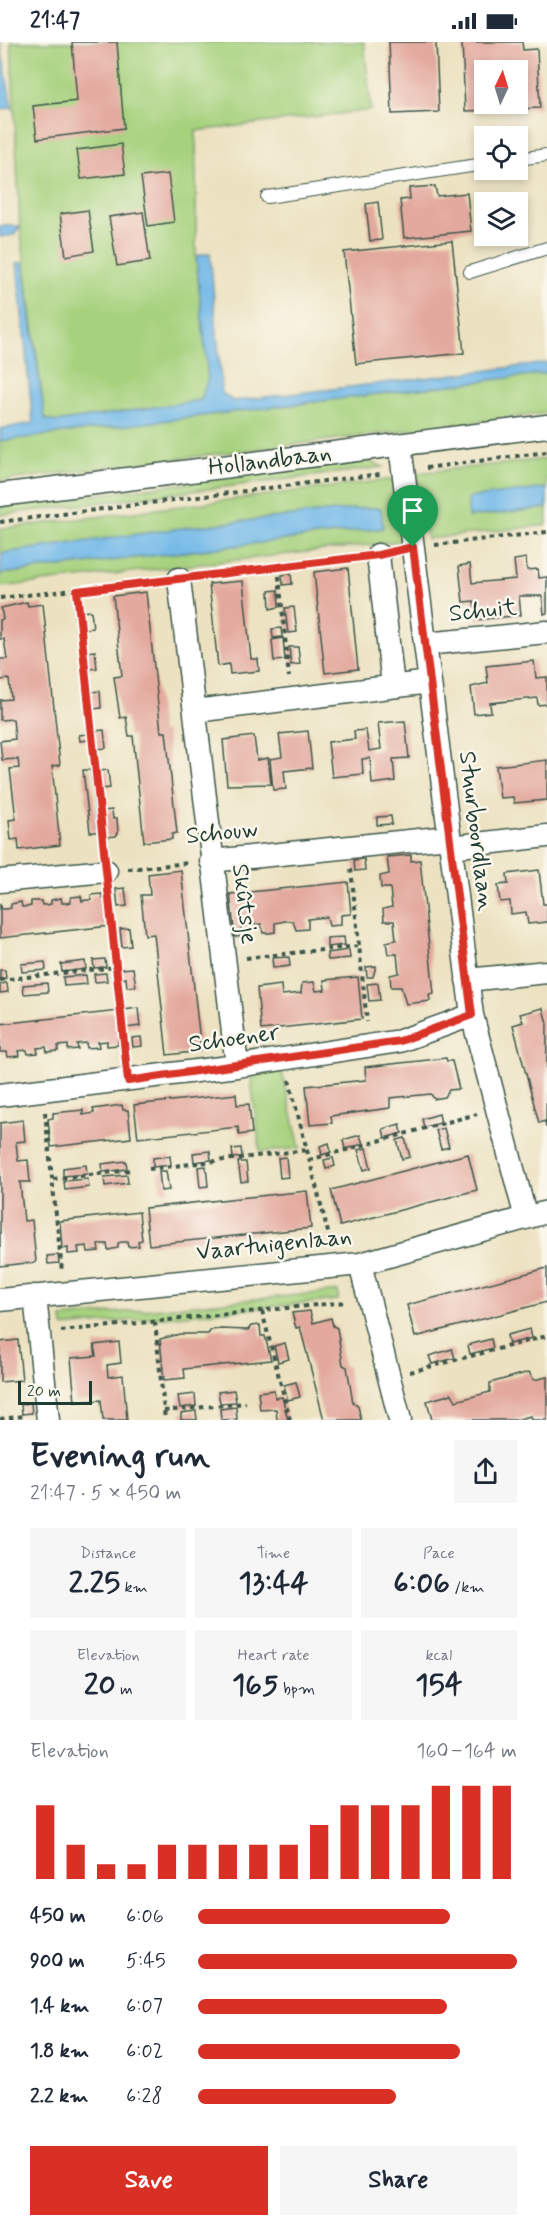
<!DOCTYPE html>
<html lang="en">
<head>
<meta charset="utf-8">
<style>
	body { margin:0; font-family:Mynerve,sans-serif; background:#f6f6f7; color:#1f2937; height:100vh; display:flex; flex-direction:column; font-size:22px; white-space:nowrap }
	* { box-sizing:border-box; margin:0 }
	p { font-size:20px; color:#747a83 }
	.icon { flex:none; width:33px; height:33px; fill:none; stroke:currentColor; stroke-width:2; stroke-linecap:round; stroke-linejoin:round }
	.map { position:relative; height:1378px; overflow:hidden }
	.details { display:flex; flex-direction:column; background:#fff; flex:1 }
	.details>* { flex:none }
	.needle { width:39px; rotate:4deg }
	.fabs { position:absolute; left:474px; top:18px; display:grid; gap:12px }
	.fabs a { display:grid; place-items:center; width:54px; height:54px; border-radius:0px; background:#fff; box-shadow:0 3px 9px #0003; font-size:30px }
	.scale { position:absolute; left:18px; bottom:15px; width:74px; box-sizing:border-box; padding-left:6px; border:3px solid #1f3d34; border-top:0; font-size:16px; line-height:21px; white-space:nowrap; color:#1f3d34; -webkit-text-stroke:4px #fbf7ec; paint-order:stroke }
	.pin { position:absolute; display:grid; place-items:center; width:51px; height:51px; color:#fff; margin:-62px -26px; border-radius:50% 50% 50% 0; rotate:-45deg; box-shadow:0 0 6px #0007 }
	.pin .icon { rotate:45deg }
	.round { display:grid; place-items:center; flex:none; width:63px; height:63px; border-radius:0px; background:#f6f6f7 }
	.head { display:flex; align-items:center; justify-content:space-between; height:102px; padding:0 30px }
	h1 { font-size:33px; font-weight:700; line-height:45px }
	.figures { display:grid; grid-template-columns:repeat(3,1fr); gap:9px; height:102px; padding:6px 30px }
	.figures div { display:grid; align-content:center; border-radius:0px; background:#f6f6f7; text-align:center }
	.figures b { font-size:30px; font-weight:700 }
	.figures small { font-size:16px; font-weight:400 }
	.figures p { font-size:16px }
	.chart { height:168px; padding:12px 30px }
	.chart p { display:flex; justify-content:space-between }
	.chart svg { width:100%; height:108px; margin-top:6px; stroke:#d93025; stroke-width:6 }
	.cta { display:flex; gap:12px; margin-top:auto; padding:12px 30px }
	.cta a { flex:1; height:69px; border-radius:0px; background:#d93025; color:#fff; font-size:24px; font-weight:700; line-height:69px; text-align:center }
	.cta a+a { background:#f6f6f7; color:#1f2937 }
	ul { padding:0 30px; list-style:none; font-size:20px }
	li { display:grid; grid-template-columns:96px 72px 1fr; align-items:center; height:45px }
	li i { height:15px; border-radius:8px; background:#d93025 }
	.status { display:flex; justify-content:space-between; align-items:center; height:42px; padding:0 30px; background:#fff; direction:ltr }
	.status svg { height:16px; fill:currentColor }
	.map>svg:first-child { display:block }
	.green { fill:#a6d17d; stroke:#628758; stroke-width:1.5 }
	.water { fill:#71b8e8; stroke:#487a8e; stroke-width:1.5 }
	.building { fill:#e3a99e; fill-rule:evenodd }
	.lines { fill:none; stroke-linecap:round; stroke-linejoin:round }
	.lane-casing { stroke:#3e5649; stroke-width:14 }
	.street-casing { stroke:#3e5649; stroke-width:25 }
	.path { stroke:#3e5649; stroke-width:4; stroke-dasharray:4.5 4.5; stroke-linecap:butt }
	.lane { stroke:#fff; stroke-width:12 }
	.street { stroke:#fff; stroke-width:22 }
	.route-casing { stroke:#fff; stroke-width:12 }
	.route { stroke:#d93025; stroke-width:8 }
	.labels { text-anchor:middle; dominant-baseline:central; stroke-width:5; stroke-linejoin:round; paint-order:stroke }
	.street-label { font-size:24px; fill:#1f3d34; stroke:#fbf7ec }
</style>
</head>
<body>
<div class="status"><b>21:47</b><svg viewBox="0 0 49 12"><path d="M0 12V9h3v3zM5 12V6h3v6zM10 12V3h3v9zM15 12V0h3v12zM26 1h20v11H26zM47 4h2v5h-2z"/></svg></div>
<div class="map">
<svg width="547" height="1378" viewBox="0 0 547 1378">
	<rect width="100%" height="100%" fill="#fbf7ec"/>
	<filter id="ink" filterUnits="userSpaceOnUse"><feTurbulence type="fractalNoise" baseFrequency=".0167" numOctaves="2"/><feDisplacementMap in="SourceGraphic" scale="12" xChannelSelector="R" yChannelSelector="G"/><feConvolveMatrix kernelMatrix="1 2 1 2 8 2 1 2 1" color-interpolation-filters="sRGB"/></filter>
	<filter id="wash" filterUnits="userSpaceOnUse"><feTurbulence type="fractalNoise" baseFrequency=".008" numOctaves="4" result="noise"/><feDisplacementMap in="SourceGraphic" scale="24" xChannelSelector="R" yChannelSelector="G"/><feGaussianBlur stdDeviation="1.35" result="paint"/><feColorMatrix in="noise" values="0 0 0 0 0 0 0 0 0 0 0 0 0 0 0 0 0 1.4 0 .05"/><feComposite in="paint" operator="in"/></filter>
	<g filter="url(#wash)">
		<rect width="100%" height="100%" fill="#ece2c1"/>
		<path class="green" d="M 11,0 L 364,0 L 371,68 L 196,89 L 196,214 L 208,337 L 201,358 L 56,380 L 45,377 L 20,184 Z
			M 547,331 L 547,371 L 0,439 L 0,399 Z
			M 547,417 L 547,446 L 468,457 L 469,475 L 547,466 L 547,483 L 427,497 L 417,431 Z
			M 365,418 L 384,425 L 0,473 L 0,465 Z
			M 393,437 L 402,499 L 0,545 L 0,532 L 383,486 L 381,466 L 365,466 L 189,485 L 0,513 L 0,487 Z
			M 279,1028 L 282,1030 L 300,1106 L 260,1110 L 250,1029 Z
			M 338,1249 L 338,1258 L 63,1285 L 62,1276 Z"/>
		<path class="water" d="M 0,0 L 12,66 L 0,67 Z
			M 0,184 L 20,184 L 14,193 L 0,195 Z
			M 210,211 L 222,351 L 233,359 L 547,321 L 547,331 L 0,399 L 0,387 L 33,381 L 17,221 L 23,221 L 45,377 L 56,380 L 201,358 L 208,336 L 196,214 Z
			M 547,446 L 547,466 L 468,475 L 468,456 Z
			M 365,466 L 381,466 L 383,486 L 0,532 L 2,511 L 189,485 Z"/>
		<g id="blocks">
			<path class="building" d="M 72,0 L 117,0 L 124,86 L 37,97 L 33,64 L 77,59 Z
				M 389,0 L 436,0 L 439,70 L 392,72 Z
				M 462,0 L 522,0 L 523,8 L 537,7 L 540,66 L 465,69 ZM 484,28 L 518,28 L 518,62 L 484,62 Z
				M 121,102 L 125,132 L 81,137 L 77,108 Z
				M 168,132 L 174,180 L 148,184 L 141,135 Z
				M 435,144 L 437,154 L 467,151 L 471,189 L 404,196 L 400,158 L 410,157 L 409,146 Z
				M 378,160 L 382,198 L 370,199 L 366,162 Z
				M 88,168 L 94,209 L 66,214 L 60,172 Z
				M 143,170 L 150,219 L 117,224 L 109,175 Z
				M 452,199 L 464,311 L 356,322 L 344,210 Z
				M 526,516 L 527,528 L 538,527 L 539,536 L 547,535 L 547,571 L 544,572 L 542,554 L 519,554 L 521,573 L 476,578 L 474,559 L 463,560 L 459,524 L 470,522 L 472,541 L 516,537 L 514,518 Z
				M 348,526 L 358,627 L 325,631 L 314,530 Z
				M 291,532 L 292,542 L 283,543 L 282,533 Z
				M 243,539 L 251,617 L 258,617 L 259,629 L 230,632 L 229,622 L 218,624 L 209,542 Z
				M 278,548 L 279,565 L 270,567 L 269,549 Z
				M 146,550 L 161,690 L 166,690 L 177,791 L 172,792 L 172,797 L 144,800 L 133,694 L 129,694 L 126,675 L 120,676 L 114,635 L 122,634 L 113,554 Z
				M 27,560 L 28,564 L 43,562 L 60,723 L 52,724 L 60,803 L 19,808 L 18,797 L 11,798 L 9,778 L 16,777 L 10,727 L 19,726 L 18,717 L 2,718 L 0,699 L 15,697 L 13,677 L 0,678 L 0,658 L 11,657 L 9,637 L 0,638 L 0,617 L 7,617 L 4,597 L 0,597 L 0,578 L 3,577 L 1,566 Z
				M 294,565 L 297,590 L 288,591 L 285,566 Z
				M 91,569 L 93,586 L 84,587 L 82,570 Z
				M 281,586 L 282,595 L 273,596 L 272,587 Z
				M 283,596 L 285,618 L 274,619 L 272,598 Z
				M 289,605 L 298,605 L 300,622 L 291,623 Z
				M 95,609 L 97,626 L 88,627 L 86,610 Z
				M 534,619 L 536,636 L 547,635 L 547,662 L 538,663 L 537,656 L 490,661 L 491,670 L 474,672 L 471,645 L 488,641 L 486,624 Z
				M 100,649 L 101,666 L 93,667 L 91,650 Z
				M 405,679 L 409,716 L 393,717 L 395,739 L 372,742 L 370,716 L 362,717 L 363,732 L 332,735 L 328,700 L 355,697 L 354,689 L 366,688 L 369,709 L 381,707 L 378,681 Z
				M 104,688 L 106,706 L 97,707 L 95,689 Z
				M 308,689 L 312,726 L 284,729 L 286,747 L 273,748 L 270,717 L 282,715 L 279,692 Z
				M 88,692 L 89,698 L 80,699 L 79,693 Z
				M 254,694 L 257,718 L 268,716 L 271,742 L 227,743 L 223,698 Z
				M 547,718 L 547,758 L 514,761 L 513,755 L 500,756 L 496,724 Z
				M 83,728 L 91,728 L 97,790 L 90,790 Z
				M 108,728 L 110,746 L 101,747 L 99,729 Z
				M 112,768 L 113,777 L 117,776 L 118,791 L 116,794 L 106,795 L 103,769 Z
				M 391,774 L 392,782 L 377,783 L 377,775 Z
				M 411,813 L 411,819 L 420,818 L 434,952 L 429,953 L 430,959 L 406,962 L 401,945 L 391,945 L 390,933 L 399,931 L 398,922 L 397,912 L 388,912 L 386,900 L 396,898 L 395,888 L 394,879 L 384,879 L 383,867 L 392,865 L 390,846 L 381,846 L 380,834 L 389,832 L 387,815 Z
				M 364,817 L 365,828 L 355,829 L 354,818 Z
				M 181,828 L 201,1009 L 167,1013 L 154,892 L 145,893 L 141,853 L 150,853 L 148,832 Z
				M 539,828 L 543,862 L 547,862 L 547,880 L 528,882 L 526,870 L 511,872 L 510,859 L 500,860 L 498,843 L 508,842 L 507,832 Z
				M 348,840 L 351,872 L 341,873 L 341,883 L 329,884 L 327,875 L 308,877 L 308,887 L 296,888 L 293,879 L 285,879 L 275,881 L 275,890 L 269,891 L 263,891 L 261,882 L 241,884 L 241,894 L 235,895 L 230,852 Z
				M 125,846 L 127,864 L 118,865 L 116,847 Z
				M 102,852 L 103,857 L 107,856 L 110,884 L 0,896 L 0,862 L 2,867 L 7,867 L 11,866 L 11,862 L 21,860 L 22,865 L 27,865 L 31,864 L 31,859 L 41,859 L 42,863 L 47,863 L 51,862 L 51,858 L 61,856 L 62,861 L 67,861 L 71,860 L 71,855 L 81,854 L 82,859 L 87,858 L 91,858 L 91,853 Z
				M 129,886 L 131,904 L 122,905 L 120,887 Z
				M 344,895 L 345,903 L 327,905 L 327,896 Z
				M 349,908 L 350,916 L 328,918 L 327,911 Z
				M 289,915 L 290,924 L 273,926 L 272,916 Z
				M 105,917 L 106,925 L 94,926 L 93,918 Z
				M 85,919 L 86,927 L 62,930 L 61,922 Z
				M 45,920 L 46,928 L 22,930 L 21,922 Z
				M 376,924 L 373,935 L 367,935 L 366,925 Z
				M 133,926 L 136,944 L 127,945 L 126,936 L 121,937 L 120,927 Z
				M 0,928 L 5,928 L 6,936 L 0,937 Z
				M 106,931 L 107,939 L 95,940 L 94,932 Z
				M 86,933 L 87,942 L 64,944 L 63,935 Z
				M 358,935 L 362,977 L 261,988 L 257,946 L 281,943 L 282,953 L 292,952 L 301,951 L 302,941 L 314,940 L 316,949 L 325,948 L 324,938 Z
				M 7,941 L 8,950 L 0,951 L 0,942 Z
				M 47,941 L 48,950 L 24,952 L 23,943 Z
				M 378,941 L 380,958 L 369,959 L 367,942 Z
				M 138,966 L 140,984 L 126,986 L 124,968 Z
				M 543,966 L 547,982 L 546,1086 L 545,1079 L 539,1081 L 513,983 L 523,980 L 520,972 Z
				M 119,969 L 122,997 L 118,998 L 118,1003 L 107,1004 L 107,999 L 98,1000 L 99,1005 L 87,1006 L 86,1001 L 77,1002 L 78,1007 L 68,1008 L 68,1003 L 58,1004 L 58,1009 L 47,1010 L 46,1005 L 37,1006 L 38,1011 L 28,1012 L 27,1008 L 18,1009 L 19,1014 L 8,1015 L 7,1010 L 0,1010 L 0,982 Z
				M 141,995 L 142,1004 L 133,1005 L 132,996 Z
				M 446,1016 L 447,1019 L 452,1019 L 459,1047 L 449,1048 L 445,1055 L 434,1057 L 431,1052 L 390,1056 L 390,1066 L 331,1074 L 332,1081 L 310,1083 L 306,1044 L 366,1038 L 365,1025 Z
				M 236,1052 L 237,1063 L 249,1062 L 252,1091 L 239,1093 L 238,1085 L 138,1096 L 134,1063 Z
				M 122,1063 L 123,1068 L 128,1068 L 131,1096 L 51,1105 L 48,1077 L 53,1076 L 53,1071 L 83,1068 L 83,1073 L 88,1072 L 94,1071 L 93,1067 Z
				M 439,1072 L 441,1081 L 424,1085 L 422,1077 Z
				M 23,1078 L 25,1099 L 16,1100 L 18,1119 L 28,1118 L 30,1140 L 20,1140 L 24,1179 L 32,1178 L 36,1220 L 0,1224 L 0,1081 Z
				M 400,1082 L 402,1091 L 385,1096 L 383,1087 Z
				M 444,1086 L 449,1105 L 441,1107 L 436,1088 Z
				M 360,1093 L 363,1102 L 345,1107 L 343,1098 Z
				M 405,1096 L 410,1115 L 402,1117 L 397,1098 Z
				M 329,1101 L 331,1110 L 322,1113 L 320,1104 Z
				M 241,1106 L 242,1115 L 233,1116 L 232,1107 Z
				M 366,1106 L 371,1126 L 364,1128 L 358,1108 Z
				M 210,1109 L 211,1118 L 194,1120 L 193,1111 Z
				M 468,1112 L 477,1148 L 340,1184 L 331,1148 Z
				M 170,1114 L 171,1123 L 153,1125 L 153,1116 Z
				M 286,1115 L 288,1135 L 280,1136 L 278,1116 Z
				M 333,1116 L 335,1124 L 326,1127 L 324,1118 Z
				M 126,1119 L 127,1127 L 103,1130 L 102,1122 Z
				M 238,1120 L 246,1120 L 248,1139 L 241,1140 Z
				M 86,1123 L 87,1132 L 63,1134 L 63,1126 Z
				M 206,1124 L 208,1144 L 200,1145 L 198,1125 Z
				M 159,1129 L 166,1129 L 169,1148 L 161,1149 Z
				M 127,1133 L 128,1141 L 105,1144 L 104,1135 Z
				M 88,1137 L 89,1145 L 65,1148 L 64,1139 Z
				M 307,1149 L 311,1186 L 149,1203 L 145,1166 Z
				M 139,1170 L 142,1198 L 138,1199 L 139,1204 L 128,1205 L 127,1200 L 122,1200 L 118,1201 L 118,1206 L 108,1208 L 107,1202 L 102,1202 L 98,1203 L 99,1209 L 88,1210 L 87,1204 L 78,1205 L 79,1211 L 68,1212 L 68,1206 L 62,1207 L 60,1179 Z
				M 58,1213 L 59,1221 L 48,1222 L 47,1214 Z
				M 547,1226 L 547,1260 L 415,1295 L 407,1263 Z
				M 310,1269 L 313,1281 L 331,1276 L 333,1284 L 337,1286 L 343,1323 L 347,1325 L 353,1361 L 358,1364 L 361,1378 L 324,1378 L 300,1285 L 296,1286 L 292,1271 Z
				M 260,1283 L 261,1294 L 265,1294 L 271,1318 L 184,1327 L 185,1336 L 164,1338 L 160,1297 L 180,1292 L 208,1292 L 211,1288 L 220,1287 L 248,1288 L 251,1284 Z
				M 530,1287 L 532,1296 L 509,1302 L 507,1293 Z
				M 491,1297 L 493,1306 L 470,1312 L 468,1303 Z
				M 18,1298 L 22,1338 L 0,1340 L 0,1300 Z
				M 119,1300 L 121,1321 L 107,1323 L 108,1335 L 123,1333 L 127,1378 L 103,1378 L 101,1358 L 75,1360 L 71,1316 L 96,1314 L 94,1303 Z
				M 285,1301 L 289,1317 L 278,1320 L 274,1304 Z
				M 452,1307 L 455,1316 L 432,1322 L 429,1314 Z
				M 529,1330 L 534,1338 L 547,1335 L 547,1378 L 532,1378 L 531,1374 L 515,1378 L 432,1378 L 427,1359 L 452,1352 L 456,1359 L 490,1350 L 490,1341 Z
				M 296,1340 L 300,1355 L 288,1358 L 284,1343 Z
				M 234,1348 L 236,1360 L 220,1361 L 218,1350 Z
				M 274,1348 L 275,1356 L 282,1355 L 288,1378 L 277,1378 L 276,1367 L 260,1368 L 258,1350 Z
				M 195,1352 L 196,1364 L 180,1366 L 178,1354 Z
				M 31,1361 L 32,1371 L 22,1372 L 21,1362 Z
				M 236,1365 L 237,1377 L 221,1378 L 220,1367 Z
				M 196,1369 L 197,1378 L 181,1378 L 181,1371 Z"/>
		</g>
	</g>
	<g filter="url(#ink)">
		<use href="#blocks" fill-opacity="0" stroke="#3e5649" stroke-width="1.5"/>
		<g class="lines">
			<g class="lane-casing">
				<path id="lane" d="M 518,117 L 547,113
					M 267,155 L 484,122
					M 470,230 L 547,206"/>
			</g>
			<g class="street-casing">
				<path id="street" d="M 400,403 L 472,973 L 526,1176
					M 0,453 L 547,384
					M 378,513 L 393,644
					M 179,537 L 237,1024
					M 425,602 L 547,590
					M 195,669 L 430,640
					M 451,805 L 547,794
					M 211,819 L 449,795
					M 0,839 L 106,829
					M 467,938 L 547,930
					M 0,1053 L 237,1024 L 400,999 L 472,973
					M 360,1222 L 400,1378
					M 35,1254 L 48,1378
					M 0,1258 L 360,1222 L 547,1170"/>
			</g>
			<path class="path" d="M 426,426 L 547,410
				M 0,480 L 380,432
				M 435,503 L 547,490
				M 278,525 L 289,635
				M 201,534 L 357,516
				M 77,549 L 103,807
				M 0,556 L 157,539
				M 128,827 L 189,821
				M 351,827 L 367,980
				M 108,851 L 125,1016
				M 246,916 L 359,904
				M 0,938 L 116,925
				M 289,1038 L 331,1202
				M 45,1070 L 62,1229
				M 309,1118 L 477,1072
				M 149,1127 L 307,1108
				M 53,1137 L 132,1128
				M 262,1269 L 290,1378
				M 155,1280 L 165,1378
				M 61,1289 L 346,1260
				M 410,1330 L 547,1294
				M 164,1369 L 246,1361
				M 0,1377 L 25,1374"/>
			<use href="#lane" class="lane"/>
			<use href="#street" class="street"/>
		</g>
	</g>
	<g class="lines" filter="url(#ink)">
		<g class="route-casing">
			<path id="route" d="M 413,505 L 472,973 L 400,999 L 128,1039 L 77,549 L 378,513 Z"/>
		</g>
		<use href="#route" class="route"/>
	</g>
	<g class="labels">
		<g class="street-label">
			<text transform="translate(270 419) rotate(-7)">Hollandbaan</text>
			<text transform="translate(483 569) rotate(-6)">Schuit</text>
			<text transform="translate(476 789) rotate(83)">Stuurboordlaan</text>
			<text transform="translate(222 791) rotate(-6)">Schouw</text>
			<text transform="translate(244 862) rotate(83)">Skûtsje</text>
			<text transform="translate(234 997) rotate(-8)">Schoener</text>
			<text transform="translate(274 1203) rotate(-6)">Vaartuigenlaan</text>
		</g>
	</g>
</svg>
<div class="fabs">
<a><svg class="needle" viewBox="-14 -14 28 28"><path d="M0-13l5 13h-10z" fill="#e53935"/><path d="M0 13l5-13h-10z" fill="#747a83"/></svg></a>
<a><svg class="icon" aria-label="locate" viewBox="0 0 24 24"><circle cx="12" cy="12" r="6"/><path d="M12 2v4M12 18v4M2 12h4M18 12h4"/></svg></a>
<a><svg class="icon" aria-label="layers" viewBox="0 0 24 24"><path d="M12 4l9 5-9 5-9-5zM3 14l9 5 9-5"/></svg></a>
</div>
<div class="scale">20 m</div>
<div class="pin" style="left:413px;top:505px;background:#1e9e55"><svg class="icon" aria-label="arrive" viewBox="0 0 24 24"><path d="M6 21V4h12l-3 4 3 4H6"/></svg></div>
</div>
<section class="details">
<div class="head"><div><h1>Evening run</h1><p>21:47 · 5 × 450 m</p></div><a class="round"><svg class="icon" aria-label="share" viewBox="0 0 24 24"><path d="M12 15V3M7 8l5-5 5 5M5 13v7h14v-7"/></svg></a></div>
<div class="figures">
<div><p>Distance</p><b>2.25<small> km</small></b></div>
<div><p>Time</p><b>13:44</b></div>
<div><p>Pace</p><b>6:06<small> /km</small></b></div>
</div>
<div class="figures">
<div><p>Elevation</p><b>20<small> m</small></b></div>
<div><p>Heart rate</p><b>165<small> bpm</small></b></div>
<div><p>kcal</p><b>154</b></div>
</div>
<div class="chart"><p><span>Elevation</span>160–164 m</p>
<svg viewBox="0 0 160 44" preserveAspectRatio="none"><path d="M5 44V14M15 44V30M25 44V38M35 44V38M45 44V30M55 44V30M65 44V30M75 44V30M85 44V30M95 44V22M105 44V14M115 44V14M125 44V14M135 44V6M145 44V6M155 44V6"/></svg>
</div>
<ul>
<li><b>450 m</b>6:06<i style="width:79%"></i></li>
<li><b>900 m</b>5:45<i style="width:100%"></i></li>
<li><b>1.4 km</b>6:07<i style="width:78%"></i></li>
<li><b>1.8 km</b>6:02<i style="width:82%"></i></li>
<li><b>2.2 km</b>6:28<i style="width:62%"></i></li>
</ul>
<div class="cta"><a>Save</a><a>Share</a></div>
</section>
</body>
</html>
